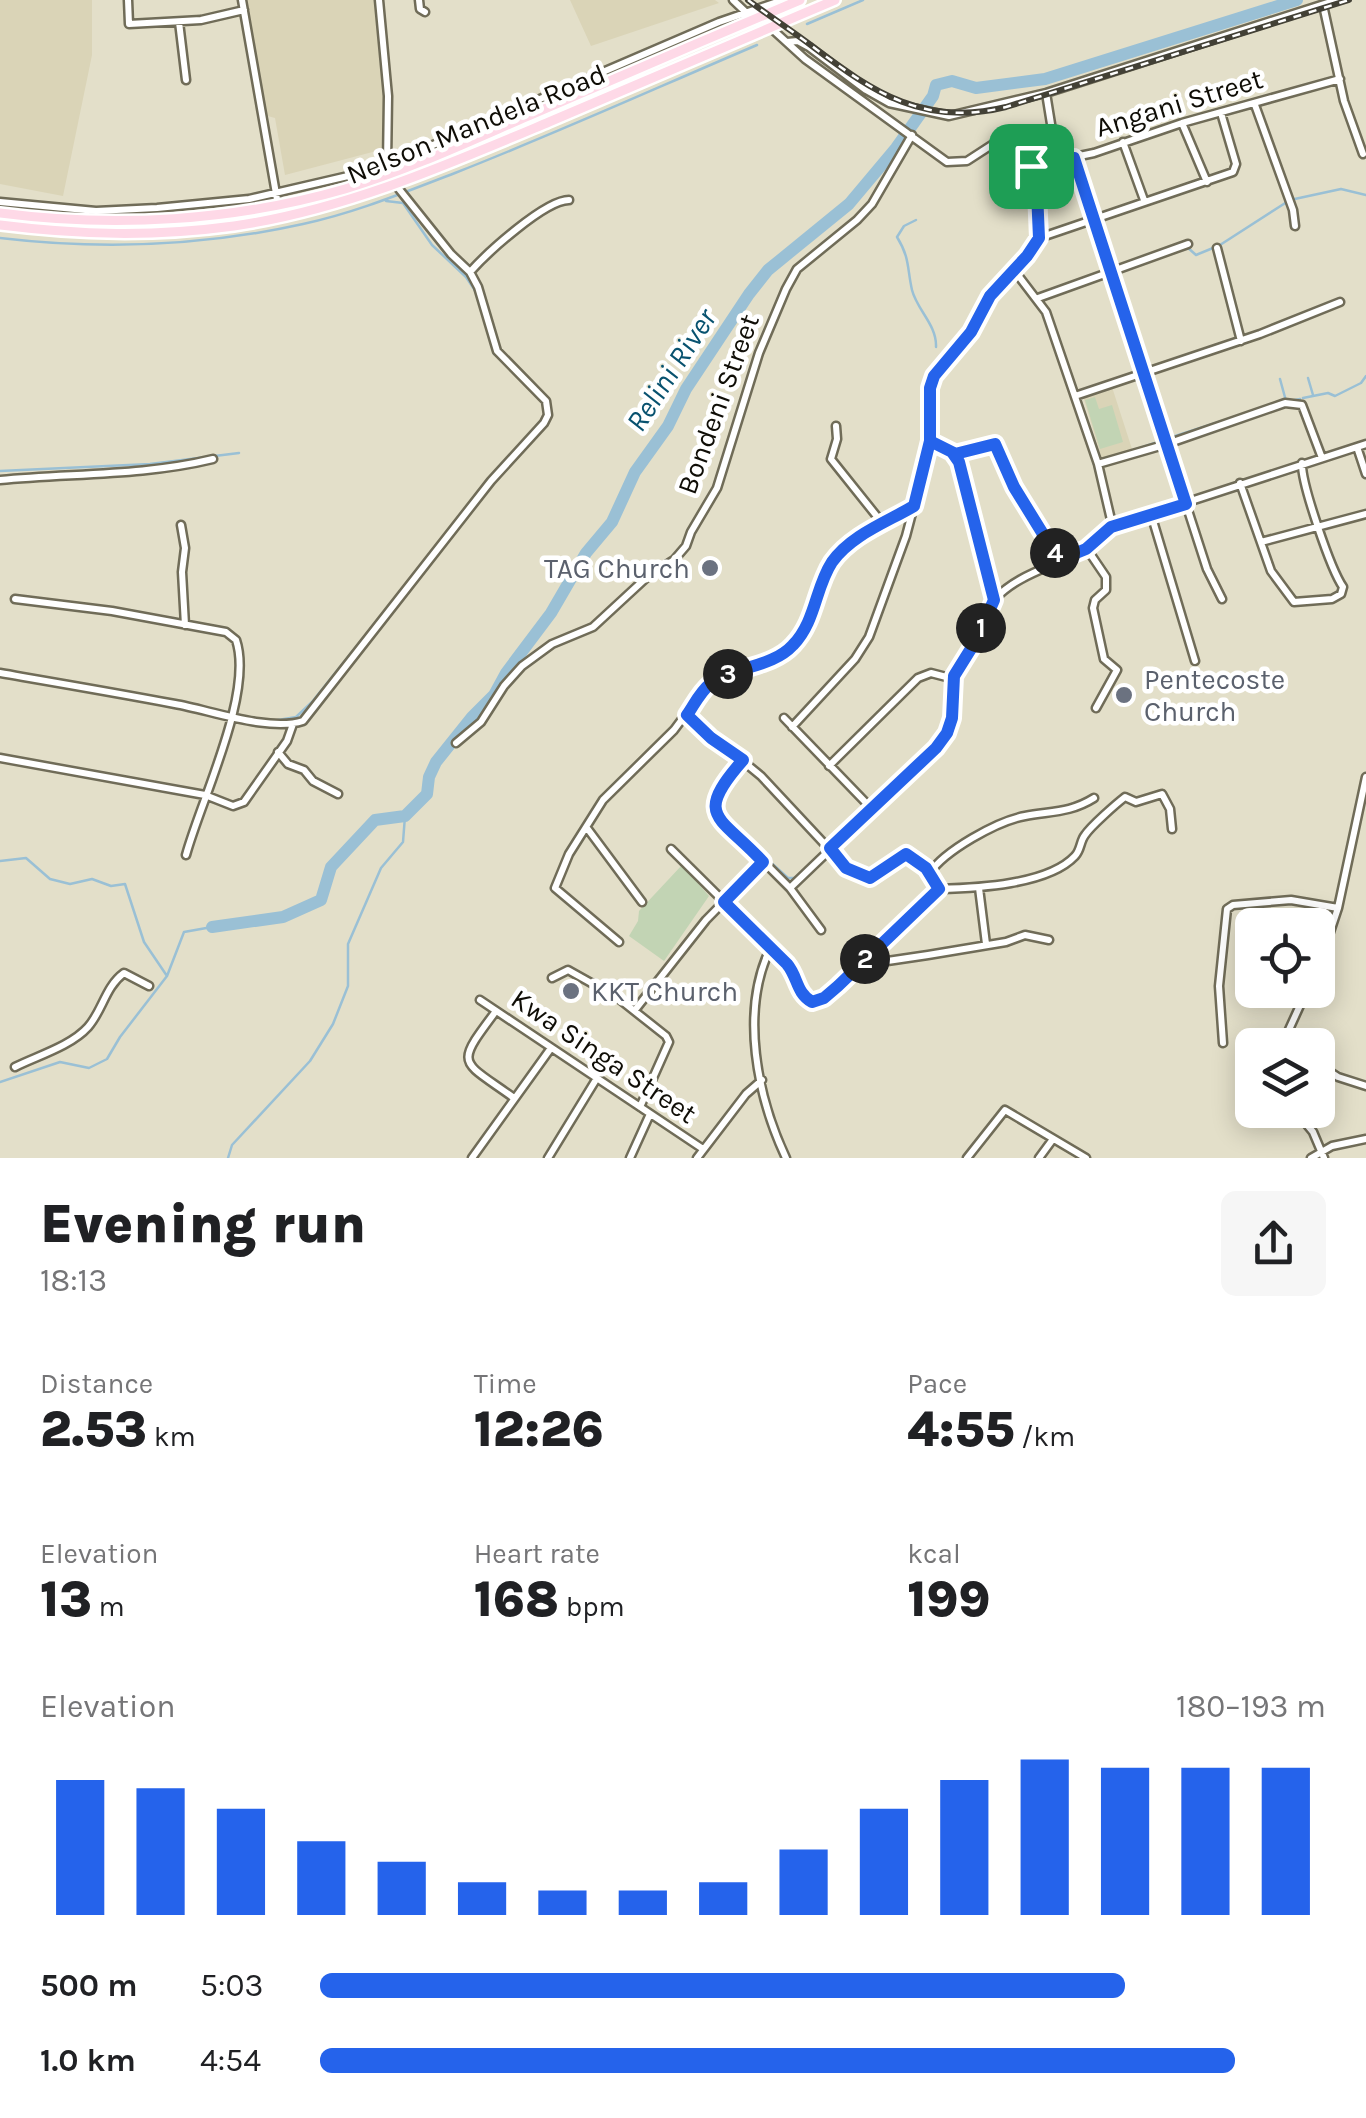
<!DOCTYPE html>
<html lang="en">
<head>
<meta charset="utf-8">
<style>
	body { margin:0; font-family:Karla,sans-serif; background:#f6f6f6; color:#202124; height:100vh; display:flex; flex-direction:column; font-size:38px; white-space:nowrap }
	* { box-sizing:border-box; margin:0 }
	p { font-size:32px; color:#757577 }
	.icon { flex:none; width:55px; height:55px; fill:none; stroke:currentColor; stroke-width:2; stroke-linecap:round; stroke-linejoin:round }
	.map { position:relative; height:1158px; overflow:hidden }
	.sheet { display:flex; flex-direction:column; background:#fff; flex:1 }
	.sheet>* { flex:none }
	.buttons { position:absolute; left:1235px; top:908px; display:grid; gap:20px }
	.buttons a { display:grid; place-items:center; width:100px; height:100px; border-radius:15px; background:#fff; box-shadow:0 5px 25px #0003; font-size:50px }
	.pin { position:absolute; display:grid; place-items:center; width:85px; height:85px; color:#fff; margin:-42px; border-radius:20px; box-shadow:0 5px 15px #0006 }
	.km { position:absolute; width:50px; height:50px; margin:-25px; border-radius:50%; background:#222; color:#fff; font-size:28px; line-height:50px; text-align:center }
	.round { display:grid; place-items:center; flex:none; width:105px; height:105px; border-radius:15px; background:#f6f6f6 }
	.summary { display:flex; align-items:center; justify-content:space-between; height:170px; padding:0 40px }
	h1 { font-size:55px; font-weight:800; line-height:75px }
	.stats { display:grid; grid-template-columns:repeat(3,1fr); gap:15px; height:170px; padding:10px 40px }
	.stats div { display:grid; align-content:center }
	.stats b { font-size:50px; font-weight:800 }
	.stats small { font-size:28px; font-weight:400 }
	.stats p { font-size:28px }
	.chart { height:280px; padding:20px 40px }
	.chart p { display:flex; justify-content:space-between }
	.chart svg { width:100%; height:180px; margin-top:10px; stroke:#2563eb; stroke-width:6 }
	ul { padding:0 40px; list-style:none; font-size:32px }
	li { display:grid; grid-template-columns:160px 120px 1fr; align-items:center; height:75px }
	li i { height:25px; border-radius:12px; background:#2563eb }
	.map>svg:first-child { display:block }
	.built { fill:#dad4b7 }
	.green { fill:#c2d4b4 }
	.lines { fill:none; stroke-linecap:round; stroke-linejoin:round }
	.stream { stroke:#9ac0d5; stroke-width:2.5 }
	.river { stroke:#9ac0d5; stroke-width:12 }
	.minor-casing { stroke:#706c58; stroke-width:11 }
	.primary-casing { stroke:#fff; stroke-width:14 }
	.minor { stroke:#fff; stroke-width:6 }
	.primary { stroke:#fed9e7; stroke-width:9 }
	.rail-casing { stroke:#434136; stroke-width:6 }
	.rail { stroke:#fff; stroke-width:2.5; stroke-dasharray:8; stroke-linecap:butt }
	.route-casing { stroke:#fff; stroke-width:20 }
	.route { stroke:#2563eb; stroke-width:12 }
	.worship-dot { fill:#6b7280; stroke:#fff; stroke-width:4 }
	.labels { text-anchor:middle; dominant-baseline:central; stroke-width:9; stroke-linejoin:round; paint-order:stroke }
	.street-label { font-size:28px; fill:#0f0d06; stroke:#fff }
	.worship-label { font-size:28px; fill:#5b616d; stroke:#fff; text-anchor:start }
	.water-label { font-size:30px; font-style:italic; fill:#08526f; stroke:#fff }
</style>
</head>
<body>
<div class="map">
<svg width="1366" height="1158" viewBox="0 0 1366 1158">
	<rect width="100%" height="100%" fill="#e3dfc9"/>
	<path class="built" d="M 0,0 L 92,0 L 92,55 L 63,196 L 0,184 Z
		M 246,0 L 374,0 L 384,107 L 384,149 L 285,175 L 275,118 L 264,115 Z
		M 570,0 L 715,0 L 719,3 L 591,46 Z
		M 1112,387 L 1132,449 L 1102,459 L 1083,396 Z"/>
	<path class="green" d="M 1095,397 L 1099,409 L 1112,405 L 1123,442 L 1100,449 L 1085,400 Z
		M 682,865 L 709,896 L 664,961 L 629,936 L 638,921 L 639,911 Z"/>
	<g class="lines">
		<path class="stream" d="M 807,24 L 863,0
			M 386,201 L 403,203 L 432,245 L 466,277 L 478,295
			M 916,220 L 904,226 L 897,237 C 910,258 907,268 912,290 C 917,310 937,325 936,347
			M 0,238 C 101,250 204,246 303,224 C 355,213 405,192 455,173 C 557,133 656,88 757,45
			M 1220,245 L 1290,200 L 1341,189 L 1366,195
			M 1187,247 L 1196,255 L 1213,248
			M 1150,261 L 1170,254
			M 1118,270 L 1128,301
			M 489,337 L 494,354 L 497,356
			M 1308,378 L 1313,395
			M 1280,379 L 1286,401
			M 1303,398 L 1328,393 L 1335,396 L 1361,383 L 1366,376
			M 1290,401 L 1300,399
			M 533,430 L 544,417
			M 1169,438 L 1244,414
			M 1131,451 L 1161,441
			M 1091,454 L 1097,475
			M 503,463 L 528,436
			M 0,471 L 150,464 L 239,453
			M 465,509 L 488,480
			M 278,720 L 296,717 L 312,702 L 420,567
			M 872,804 L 895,779 L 928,751
			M 833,843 L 867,809
			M 768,860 L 788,878 L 795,878 L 803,872
			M 0,861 L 26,858 L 50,879 L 70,884 L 92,879 L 111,886 L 125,884 L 144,942 L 167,976
			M 755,874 L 763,867
			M 0,1082 L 60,1062 L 89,1068 L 107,1059 L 120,1037 L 167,976 L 184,932 L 212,927
			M 228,1158 L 232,1145 L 310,1061 L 333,1024 L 348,986 L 348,944 L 381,868 L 403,842 L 405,816"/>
		<path class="river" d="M 212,927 L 283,917 L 321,900 L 331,867 L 375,820 L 405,816 L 427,794 L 429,777 L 436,762 L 472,717 L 494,695 L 506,673 L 551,613 L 586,553 L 612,522 L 635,472 L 668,426 L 686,389 L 749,294 L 768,270 L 849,204 L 896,148 L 933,96 L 936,85 L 952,81 L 976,88 L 1045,79 L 1297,0"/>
		<g class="minor-casing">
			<path id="minor" d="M 128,0 L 129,24 L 201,20 L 244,10
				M 242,0 L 278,205
				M 379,0 L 388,96 L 387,164
				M 419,0 L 420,9 L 425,12
				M 733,0 L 754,20
				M 1323,5 L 1344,101 L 1363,154
				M 179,22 L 186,80
				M 771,28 L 805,59 L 947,162 L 967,161 L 1004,137 L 1015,139 L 1027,156 L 1035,181 L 1039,238 L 1027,257 L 990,296 L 971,332 L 934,376 L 930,388 L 931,441 L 906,536 L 869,637 L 855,659 L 792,727
				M 787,42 L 798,41 L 809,47 L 866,90 L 889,103 L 949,116 L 1046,93 L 1337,0
				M 1046,93 L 1057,161
				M 1255,105 L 1293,210 L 1295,226
				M 1182,123 L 1207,182
				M 1123,142 L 1144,200
				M 1074,158 L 1207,569 L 1222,599
				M 1031,166 L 1094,153 L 1182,123 L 1340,79
				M 0,202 L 96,211 L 157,208 L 249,199 L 348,176 L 419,151 L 719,22 L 783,0
				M 1039,238 L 1233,172 L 1236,164 L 1221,113
				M 1217,248 L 1241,341
				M 470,272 C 487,253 545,200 569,200
				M 1038,298 L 1188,244
				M 1075,396 L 1260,334 L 1340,302
				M 836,426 L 837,439 L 831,459 L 883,524
				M 931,441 L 955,454 L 959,461 L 994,599
				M 1357,447 L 1366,474
				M 955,454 L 995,445 L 1014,487 L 1059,560
				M 1098,464 L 1167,444 L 1285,403 L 1302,405 L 1322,458
				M 0,480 C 71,473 143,476 213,459
				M 1240,483 L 1271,571 L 1294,602 L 1332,599 L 1341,594 L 1343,587 C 1331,570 1301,483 1302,463
				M 1151,514 L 1195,661
				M 181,525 L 185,548 L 182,572 L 185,625
				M 1111,527 L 1366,444
				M 1261,542 L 1366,514
				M 1087,549 L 1106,577 L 1106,590 L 1095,600 L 1093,608 L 1104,659 L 1117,670 L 1096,708
				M 15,599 L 112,611 L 226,632 L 236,640 C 254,693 201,800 186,855
				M 0,673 C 58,683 117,693 175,704 C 210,710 269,732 303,721 L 491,481 L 544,423 L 548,415 L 546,401 L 497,351 L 478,287 L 470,272 L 451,254 L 395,184
				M 687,715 L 761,776 L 846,867 L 870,878 L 906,854 L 925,868 L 939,889
				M 784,718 L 871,808
				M 456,743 L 481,722 L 504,686 L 522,666 L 552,644 L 593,627 L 646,578 L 674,560 L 686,546 L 691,532 L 717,488 L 759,353 L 786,289 L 797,269 L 857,220 L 872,204 L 912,135
				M 278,752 L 288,764 L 304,770 L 313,781 L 338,794
				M 0,758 L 205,795 L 233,806 L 244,802 L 287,741 L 293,724
				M 743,760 C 729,776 710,791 716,814 L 790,888 L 821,930
				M 829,766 L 918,678 L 931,673 L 954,679
				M 587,828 L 642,902
				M 671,849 L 787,964 L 794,973 L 801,994 L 816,1002 L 838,987 L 939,889 C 976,888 1048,885 1075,856 C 1081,850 1080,841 1085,835 C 1091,826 1116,804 1125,797 L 1136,802 L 1162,794 L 1170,809 L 1172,829
				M 929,874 C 944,851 997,821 1025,816 C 1051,811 1070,813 1094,798
				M 790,888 L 936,748 C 963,713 945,707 954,675 C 958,663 969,653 975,642 C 983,628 984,611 995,599 C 1027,564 1084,564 1112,524 L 1098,464 L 1046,312 L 1014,270
				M 979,888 L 986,944
				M 619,942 L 555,888 L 569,854 L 603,800 L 674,730 L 703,691 L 722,677 L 779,655 L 793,645 L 816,609 L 833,562 L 856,539 L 913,506
				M 770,949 C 740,1012 757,1096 786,1158
				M 865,961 L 874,963 L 928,955 L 1006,942 L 1025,935 L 1049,940
				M 1318,968 L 1338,908 L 1366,777
				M 552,978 L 568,970 L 618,998 L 666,1036 L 669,1042 L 640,1107
				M 480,1000 L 703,1149
				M 635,1010 L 706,920 L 763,862
				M 496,1011 C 454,1067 460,1059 514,1098
				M 1223,1043 L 1219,986 L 1227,909 L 1233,905 L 1291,900 L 1338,908
				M 1282,1045 L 1307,990
				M 1318,1064 L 1338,1077 L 1366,1086
				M 15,1067 C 37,1056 71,1046 88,1027 C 103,1010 105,987 124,973 L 149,986
				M 1295,1110 L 1313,1132 L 1324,1158
				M 472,1158 L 551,1048
				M 548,1158 L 597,1078
				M 630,1158 L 650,1114
				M 697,1158 L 746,1094 L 762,1080
				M 967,1158 L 1005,1110 L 1086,1158
				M 1039,1158 L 1053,1139
				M 1311,1158 L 1332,1146 L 1366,1139"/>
		</g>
		<g class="primary-casing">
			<path id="primary" d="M 0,213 C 115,228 234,221 345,189 C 408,170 468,142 528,116 C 619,77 709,38 800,0
				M 0,225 C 80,235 153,237 234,226 C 344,210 447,165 549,122 C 645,81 740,40 835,0"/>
		</g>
		<use href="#minor" class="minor"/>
		<use href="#primary" class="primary"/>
		<g class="rail-casing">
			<path id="rail" d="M 748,0 C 769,16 791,30 812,46 C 874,93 925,127 1006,107 L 1349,0"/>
		</g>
		<use href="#rail" class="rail"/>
	</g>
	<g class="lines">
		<g class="route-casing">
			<path id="route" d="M 1031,166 L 1037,192 L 1039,238 L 1027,256 L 990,296 L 971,332 L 934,376 L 930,388 L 930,441 L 952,452 L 959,462 L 994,600 L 977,639 L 954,676 L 952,718 L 947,733 L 936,748 L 830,848 L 846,868 L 870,878 L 906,854 L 926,868 L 939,889 L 838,986 L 824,998 L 812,1002 C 796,993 798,977 787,964 L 724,902 L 763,862 C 720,815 692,818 743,760 L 711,738 L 687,715 C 694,705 700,692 710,684 C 734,666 772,668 793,645 C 816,621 815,588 832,562 C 851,535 887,522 914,506 L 930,441 L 952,452 L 955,454 L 995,444 L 1014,487 L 1059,560 L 1086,549 L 1111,527 L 1186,504 L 1074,158 L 1031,166"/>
		</g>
		<use href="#route" class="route"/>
	</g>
	<g class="worship-dot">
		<circle cx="710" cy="568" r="10"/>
		<circle cx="1124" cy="695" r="10"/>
		<circle cx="571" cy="991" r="10"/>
	</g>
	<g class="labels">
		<g class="street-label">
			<text transform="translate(1179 103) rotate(-17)">Angani Street</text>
			<text transform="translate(476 124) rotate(-22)">Nelson Mandela Road</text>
			<text transform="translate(718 404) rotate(-70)">Bondeni Street</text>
			<text transform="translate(604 1056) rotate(34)">Kwa Singa Street</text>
		</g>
		<g class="worship-label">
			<text x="690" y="568" text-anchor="end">TAG Church</text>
			<text x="1144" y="679">Pentecoste<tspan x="1144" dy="32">Church</tspan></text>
			<text x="591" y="991">KKT Church</text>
		</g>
		<g class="water-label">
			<text transform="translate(671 370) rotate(-57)">Relini River</text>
		</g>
	</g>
</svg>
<div class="buttons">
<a><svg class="icon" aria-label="locate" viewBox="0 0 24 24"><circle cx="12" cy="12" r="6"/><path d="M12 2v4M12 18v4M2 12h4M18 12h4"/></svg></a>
<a><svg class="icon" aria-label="layers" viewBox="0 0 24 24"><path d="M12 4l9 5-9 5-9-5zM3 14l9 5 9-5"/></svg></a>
</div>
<div class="pin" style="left:1031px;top:166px;background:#1e9e55"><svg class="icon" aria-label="arrive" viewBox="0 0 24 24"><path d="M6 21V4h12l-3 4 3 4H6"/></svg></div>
<b class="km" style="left:981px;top:628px">1</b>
<b class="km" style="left:865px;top:959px">2</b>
<b class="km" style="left:728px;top:674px">3</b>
<b class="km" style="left:1055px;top:553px">4</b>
</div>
<section class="sheet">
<div class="summary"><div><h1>Evening run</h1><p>18:13</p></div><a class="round"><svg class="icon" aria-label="share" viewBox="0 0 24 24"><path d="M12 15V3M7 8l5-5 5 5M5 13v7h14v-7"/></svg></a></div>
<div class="stats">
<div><p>Distance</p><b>2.53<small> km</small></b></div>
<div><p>Time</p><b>12:26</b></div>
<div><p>Pace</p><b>4:55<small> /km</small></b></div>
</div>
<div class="stats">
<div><p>Elevation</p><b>13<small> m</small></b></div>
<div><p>Heart rate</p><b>168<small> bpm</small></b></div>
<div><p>kcal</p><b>199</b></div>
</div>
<div class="chart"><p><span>Elevation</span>180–193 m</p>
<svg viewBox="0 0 160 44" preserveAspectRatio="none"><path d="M5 44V11M15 44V13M25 44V18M35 44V26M45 44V31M55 44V36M65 44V38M75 44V38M85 44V36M95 44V28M105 44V18M115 44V11M125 44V6M135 44V8M145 44V8M155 44V8"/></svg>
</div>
<ul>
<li><b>500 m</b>5:03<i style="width:80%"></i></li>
<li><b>1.0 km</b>4:54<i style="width:91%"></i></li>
</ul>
</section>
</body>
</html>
